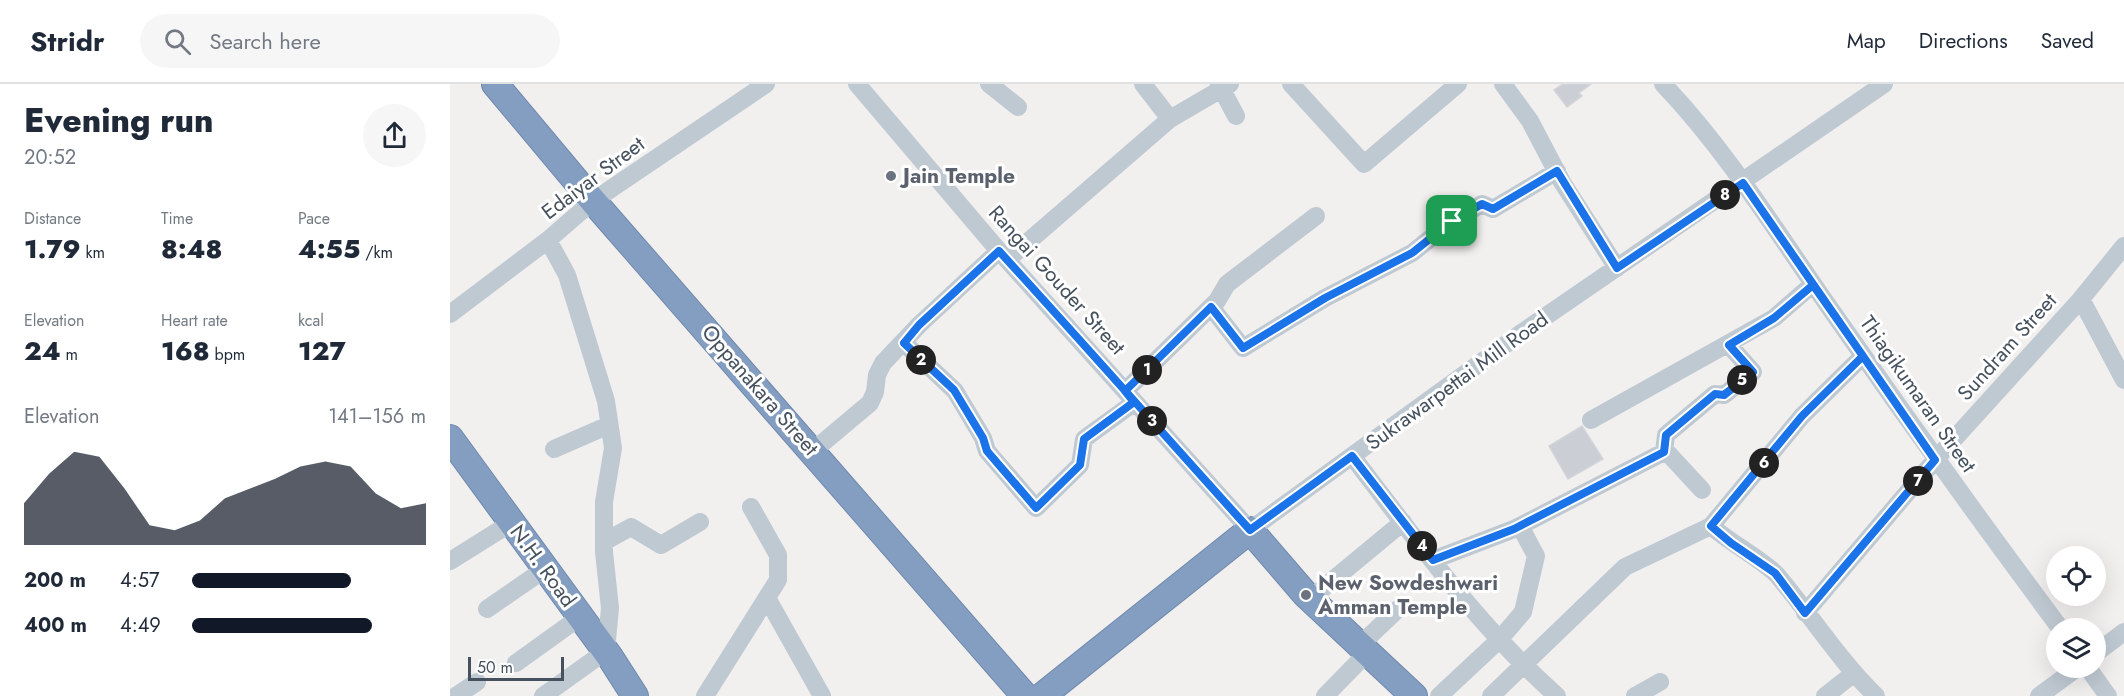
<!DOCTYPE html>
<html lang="en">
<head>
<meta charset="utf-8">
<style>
	body { margin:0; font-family:Jost,sans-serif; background:#f6f6f7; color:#1f2937; height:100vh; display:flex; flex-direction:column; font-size:22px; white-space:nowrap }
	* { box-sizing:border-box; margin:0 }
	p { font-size:20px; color:#747a83 }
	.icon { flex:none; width:33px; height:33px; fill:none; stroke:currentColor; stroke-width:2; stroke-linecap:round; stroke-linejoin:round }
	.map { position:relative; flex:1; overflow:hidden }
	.panel { display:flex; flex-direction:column; background:#fff; width:450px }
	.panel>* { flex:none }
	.fabs { position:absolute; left:1596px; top:462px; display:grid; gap:12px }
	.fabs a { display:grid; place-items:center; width:60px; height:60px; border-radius:50%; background:#fff; box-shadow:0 6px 24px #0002; font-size:30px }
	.scale { position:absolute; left:18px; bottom:15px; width:96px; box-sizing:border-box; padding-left:6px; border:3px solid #46515e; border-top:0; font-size:16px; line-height:21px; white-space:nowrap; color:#46515e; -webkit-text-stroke:4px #fff; paint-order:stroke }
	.pin { position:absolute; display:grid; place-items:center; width:51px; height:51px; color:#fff; margin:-26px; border-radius:12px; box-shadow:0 3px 9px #0006 }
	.km { position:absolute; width:30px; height:30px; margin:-15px; border-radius:50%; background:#222; color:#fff; font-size:16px; line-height:30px; text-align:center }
	.round { display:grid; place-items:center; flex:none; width:63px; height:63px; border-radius:32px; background:#f6f6f7 }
	.overview { display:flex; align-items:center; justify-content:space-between; height:102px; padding:0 24px }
	h1 { font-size:33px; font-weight:800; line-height:45px }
	.stats { display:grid; grid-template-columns:repeat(3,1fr); gap:9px; height:102px; padding:6px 24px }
	.stats div { display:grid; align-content:center }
	.stats b { font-size:26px; font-weight:800 }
	.stats small { font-size:16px; font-weight:400 }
	.stats p { font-size:16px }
	.chart { height:168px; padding:12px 24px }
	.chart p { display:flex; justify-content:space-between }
	.chart svg { width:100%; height:108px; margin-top:6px; fill:#111827; opacity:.7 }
	ul { padding:0 24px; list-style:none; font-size:20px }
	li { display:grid; grid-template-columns:96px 72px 1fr; align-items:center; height:45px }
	li i { height:15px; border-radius:8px; background:#111827 }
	header { display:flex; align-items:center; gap:36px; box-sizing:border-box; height:84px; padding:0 30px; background:#fff; border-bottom:2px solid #e0e1e3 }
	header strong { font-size:28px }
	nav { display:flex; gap:33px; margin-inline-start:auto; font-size:21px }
	.search { width:420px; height:54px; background:#f6f6f7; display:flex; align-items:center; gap:15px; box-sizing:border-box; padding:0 21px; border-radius:33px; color:#747a83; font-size:22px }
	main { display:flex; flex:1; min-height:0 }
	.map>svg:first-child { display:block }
	.building { fill:#cbced4; stroke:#d3d5db; stroke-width:1.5 }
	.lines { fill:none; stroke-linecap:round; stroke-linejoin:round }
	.highway-casing { stroke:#6f89ad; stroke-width:28 }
	.minor { stroke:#bfc9d2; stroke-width:18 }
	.highway { stroke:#849ec1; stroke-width:26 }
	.route-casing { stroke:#fff; stroke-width:12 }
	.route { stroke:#1a73e8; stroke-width:8 }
	.worship-dot { fill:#6b7280; stroke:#fff; stroke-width:2 }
	.labels { text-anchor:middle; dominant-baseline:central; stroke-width:6; stroke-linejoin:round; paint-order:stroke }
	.worship-label { font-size:21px; font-weight:bold; fill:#5b616d; stroke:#fff; text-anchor:start }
	.street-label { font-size:21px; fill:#46515e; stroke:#fff }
</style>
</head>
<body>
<header>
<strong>Stridr</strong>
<div class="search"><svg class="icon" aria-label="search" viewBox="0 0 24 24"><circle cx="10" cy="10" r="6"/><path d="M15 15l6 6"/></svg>Search here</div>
<nav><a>Map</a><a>Directions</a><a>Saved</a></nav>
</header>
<main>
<section class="panel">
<div class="overview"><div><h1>Evening run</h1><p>20:52</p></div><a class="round"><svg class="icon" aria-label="share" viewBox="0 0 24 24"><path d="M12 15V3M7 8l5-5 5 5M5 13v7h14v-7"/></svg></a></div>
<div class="stats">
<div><p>Distance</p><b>1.79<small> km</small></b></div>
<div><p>Time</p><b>8:48</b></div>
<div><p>Pace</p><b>4:55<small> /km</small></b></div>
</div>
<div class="stats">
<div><p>Elevation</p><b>24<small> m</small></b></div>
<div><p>Heart rate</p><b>168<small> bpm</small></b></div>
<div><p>kcal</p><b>127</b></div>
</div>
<div class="chart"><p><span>Elevation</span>141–156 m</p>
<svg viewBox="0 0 160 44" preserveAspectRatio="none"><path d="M0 44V27L10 15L20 6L30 8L40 21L50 36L60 38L70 34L80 25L90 21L100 17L110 12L120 10L130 12L140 23L150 29L160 27V44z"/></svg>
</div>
<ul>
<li><b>200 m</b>4:57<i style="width:68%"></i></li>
<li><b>400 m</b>4:49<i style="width:77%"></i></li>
</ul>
</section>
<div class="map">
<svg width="1674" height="612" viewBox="0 0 1674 612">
	<rect width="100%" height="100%" fill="#f2efef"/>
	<path class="building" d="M 1113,0 L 1141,0 L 1129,9 L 1132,12 L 1117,23 L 1104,6 Z
		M 1132,342 L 1153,375 L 1118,395 L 1099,362 Z"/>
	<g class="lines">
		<g class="highway-casing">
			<path id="highway" d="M 45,0 L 143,117 L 575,612
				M 0,354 L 160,573 L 185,612
				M 592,612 L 800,446 L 856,511 L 964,612"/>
		</g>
		<path class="minor" d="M 407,0 L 549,167 L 800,446 L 1070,250 L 1434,0
			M 539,0 L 568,23
			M 693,0 L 720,35
			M 769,0 L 786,32
			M 841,0 L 914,80 L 1008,0
			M 1053,0 L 1080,37 L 1112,98 L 1167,184
			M 1213,0 C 1277,67 1326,147 1379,223 C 1454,331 1531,438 1610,544
			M 557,176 L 720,35 L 780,0
			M 1631,215 L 1674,296
			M 761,223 L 793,264 L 875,214 L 962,169 L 1002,137 L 1032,120 L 1043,125 L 1107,87
			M 0,230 L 98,156 L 143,117 L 316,0
			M 454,259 L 505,307 L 533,354 L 537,367 L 586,424 L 630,381 L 634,355 L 685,318
			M 675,307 L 767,217 L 777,200 L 866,132
			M 1141,336 L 1324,234 L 1363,200
			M 104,365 L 159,341
			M 1215,366 L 1252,406
			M 363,367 L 420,319 L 425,308 L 427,291 L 433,279 L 469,241 L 549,167
			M 902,372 C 966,456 1028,542 1107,612
			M 1261,442 C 1279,458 1314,477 1327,491 C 1361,531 1388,575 1426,612
			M 154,458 L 181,443 L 211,461 L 250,438
			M 983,476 L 1064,445 L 1214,368 L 1216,351 L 1265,310 L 1274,311 L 1303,288 L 1279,261
			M 0,477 L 61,439
			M 317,514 L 372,612
			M 860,515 L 953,438
			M 37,525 L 95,485
			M 1355,529 L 1485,376 L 1631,215 L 1674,162
			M 909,562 L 948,525
			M 1646,569 L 1674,548
			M 66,579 L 130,533
			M 1638,584 L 1658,612
			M 6,612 L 27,598
			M 93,612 L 156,567 L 160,524 L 154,468 L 154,418 L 163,364 L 156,317 L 117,191 L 98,156
			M 255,612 L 328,496 L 328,471 L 301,423
			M 875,612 L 917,569
			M 989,612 L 1049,556 L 1073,528 L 1086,472 L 1070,442
			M 1041,612 L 1175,483 L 1261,442 L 1352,332 L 1413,272
			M 1185,612 L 1210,598
			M 1375,612 L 1403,590
			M 1589,612 L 1627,584"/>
		<use href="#highway" class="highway"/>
	</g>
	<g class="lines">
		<g class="route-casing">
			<path id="route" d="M 1002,137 L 962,169 L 875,214 L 793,264 L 761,223 L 675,307 L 684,318 L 634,355 L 630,381 L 586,424 L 537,367 L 533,354 L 504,306 L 454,259 L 469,241 L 549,167 C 633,259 716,353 800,446 L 902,372 L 983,476 L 1064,445 L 1214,368 L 1216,351 L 1265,310 L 1274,311 L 1303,288 L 1279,261 L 1324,234 L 1363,201 L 1413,272 L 1352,332 L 1261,442 L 1281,459 L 1325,489 L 1355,529 L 1485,376 L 1293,99 L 1167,184 L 1107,87 L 1043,125 L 1032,120 L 1002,137"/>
		</g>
		<use href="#route" class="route"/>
	</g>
	<g class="worship-dot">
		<circle cx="441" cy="92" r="6"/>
		<circle cx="856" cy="511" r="6"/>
	</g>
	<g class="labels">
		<g class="worship-label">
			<text x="453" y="92">Jain Temple</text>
			<text x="868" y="499">New Sowdeshwari<tspan x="868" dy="24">Amman Temple</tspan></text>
		</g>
		<g class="street-label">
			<text transform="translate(143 94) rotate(-37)">Edaiyar Street</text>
			<text transform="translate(607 196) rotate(48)">Rangai Gouder Street</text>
			<text transform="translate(1557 263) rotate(-48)">Sundram Street</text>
			<text transform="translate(1007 297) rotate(-36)">Sukrawarpettai Mill Road</text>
			<text transform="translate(310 306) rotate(49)">Oppanakara Street</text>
			<text transform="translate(1468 310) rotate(55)">Thiagikumaran Street</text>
			<text transform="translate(93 482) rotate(54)">N.H. Road</text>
		</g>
	</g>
</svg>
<div class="fabs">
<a><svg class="icon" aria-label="locate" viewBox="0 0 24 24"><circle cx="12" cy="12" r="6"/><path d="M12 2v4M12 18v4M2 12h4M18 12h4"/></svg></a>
<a><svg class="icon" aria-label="layers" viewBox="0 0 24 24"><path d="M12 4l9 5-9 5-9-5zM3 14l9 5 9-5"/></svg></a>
</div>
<div class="scale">50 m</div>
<div class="pin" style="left:1002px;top:137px;background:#1e9e55"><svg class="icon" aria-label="arrive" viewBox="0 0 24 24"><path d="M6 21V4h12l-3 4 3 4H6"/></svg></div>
<b class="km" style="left:697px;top:286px">1</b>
<b class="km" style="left:471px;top:276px">2</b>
<b class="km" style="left:702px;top:337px">3</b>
<b class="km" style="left:972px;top:462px">4</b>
<b class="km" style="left:1292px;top:296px">5</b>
<b class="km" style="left:1314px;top:379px">6</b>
<b class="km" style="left:1468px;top:397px">7</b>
<b class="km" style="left:1275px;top:111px">8</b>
</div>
</main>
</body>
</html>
